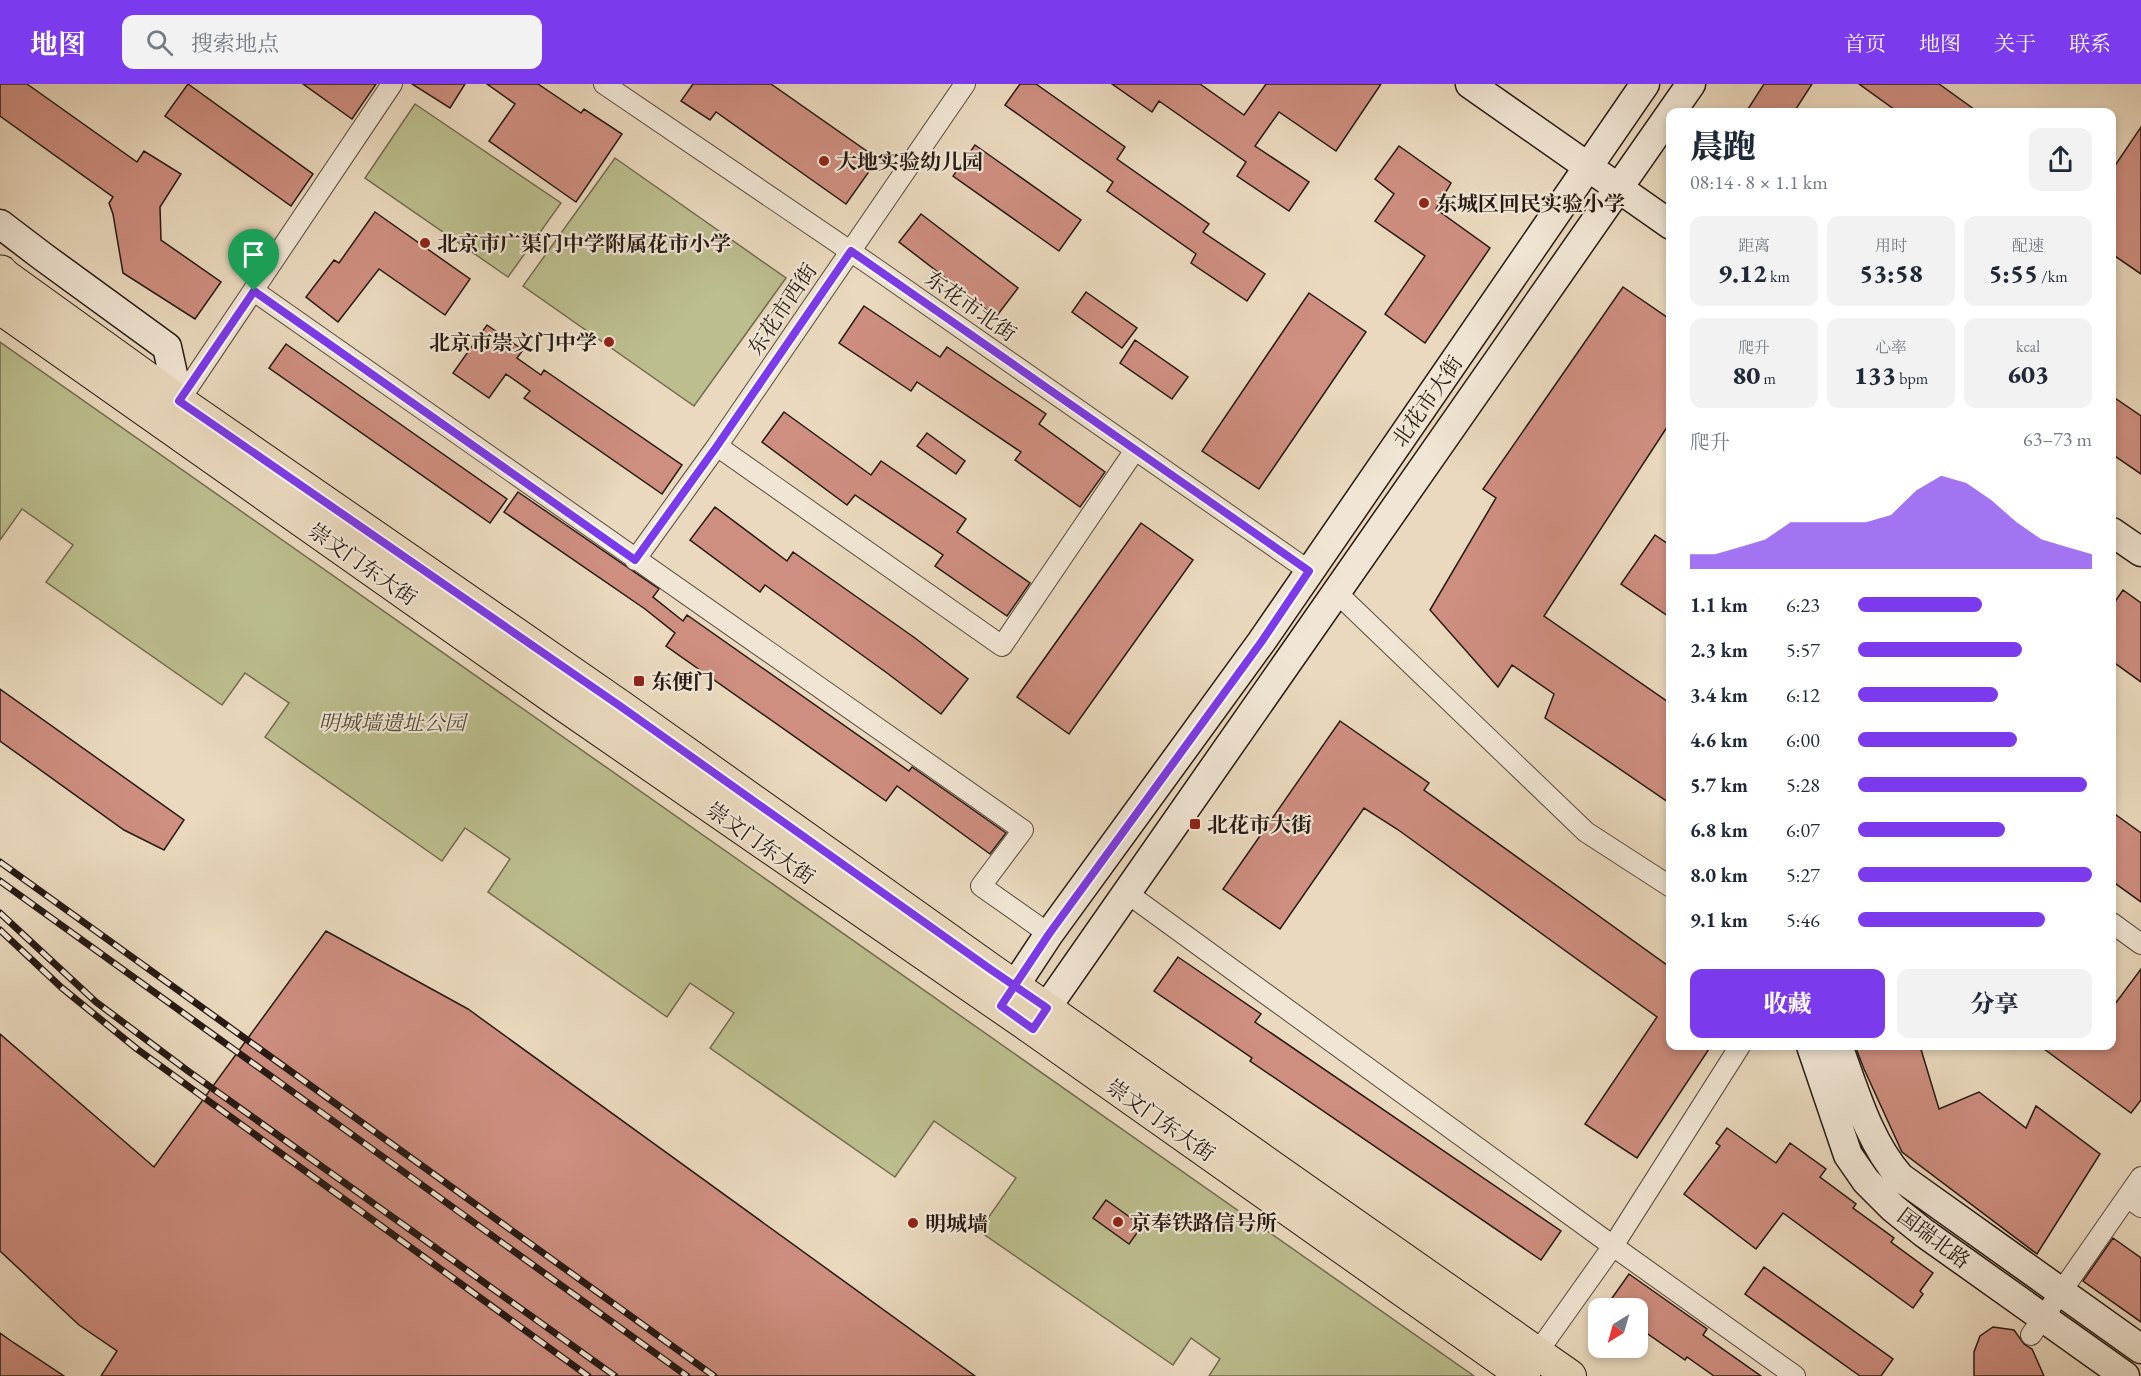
<!DOCTYPE html>
<html lang="zh">
<head>
<meta charset="utf-8">
<style>
	body { margin:0; font-family:"EB Garamond","Noto Serif SC",serif; background:#f2f2f3; color:#1f2937; height:100vh; display:flex; flex-direction:column; font-size:22px; white-space:nowrap }
	* { box-sizing:border-box; margin:0 }
	p { font-size:20px; color:#747a83 }
	.icon { flex:none; width:33px; height:33px; fill:none; stroke:currentColor; stroke-width:2; stroke-linecap:round; stroke-linejoin:round }
	.map { position:relative; flex:1; overflow:hidden }
	.drawer { position:absolute; left:1666px; top:24px; width:450px; height:942px; display:flex; flex-direction:column; background:#fff; border-radius:12px; box-shadow:0 3px 9px #0003 }
	.drawer>* { flex:none }
	.needle { width:39px; rotate:217deg }
	.fabs { position:absolute; left:1588px; top:1214px; display:grid; gap:12px }
	.fabs a { display:grid; place-items:center; width:60px; height:60px; border-radius:12px; background:#fff; box-shadow:0 3px 9px #0003; font-size:30px }
	.pin { position:absolute; display:grid; place-items:center; width:51px; height:51px; color:#fff; margin:-62px -26px; border-radius:50% 50% 50% 0; rotate:-45deg; box-shadow:0 0 6px #0007 }
	.pin .icon { rotate:45deg }
	.round { display:grid; place-items:center; flex:none; width:63px; height:63px; border-radius:12px; background:#f2f2f3 }
	.summary { display:flex; align-items:center; justify-content:space-between; height:102px; padding:0 24px }
	h1 { font-size:33px; font-weight:800; line-height:45px }
	.metrics { display:grid; grid-template-columns:repeat(3,1fr); gap:9px; height:102px; padding:6px 24px }
	.metrics div { display:grid; align-content:center; border-radius:12px; background:#f2f2f3; text-align:center }
	.metrics b { font-size:26px; font-weight:800 }
	.metrics small { font-size:16px; font-weight:400 }
	.metrics p { font-size:16px }
	.chart { height:168px; padding:12px 24px }
	.chart p { display:flex; justify-content:space-between }
	.chart svg { width:100%; height:108px; margin-top:6px; fill:#7c3aed; opacity:.7 }
	.cta { display:flex; gap:12px; margin-top:auto; padding:12px 24px }
	.cta a { flex:1; height:69px; border-radius:12px; background:#7c3aed; color:#fff; font-size:24px; font-weight:800; line-height:69px; text-align:center }
	.cta a+a { background:#f2f2f3; color:#1f2937 }
	ul { padding:0 24px; list-style:none; font-size:20px }
	li { display:grid; grid-template-columns:96px 72px 1fr; align-items:center; height:45px }
	li i { height:15px; border-radius:8px; background:#7c3aed }
	header { display:flex; align-items:center; gap:36px; box-sizing:border-box; height:84px; padding:0 30px; background:#7c3aed; color:#fff }
	header strong { font-size:28px }
	nav { display:flex; gap:33px; margin-inline-start:auto; font-size:21px }
	.search { width:420px; height:54px; background:#f2f2f3; display:flex; align-items:center; gap:15px; box-sizing:border-box; padding:0 21px; border-radius:12px; color:#747a83; font-size:22px }
	.map>svg:first-child { display:block }
	.green { fill:#bcbe8e; stroke:#726c50; stroke-width:1.5 }
	.building { fill:#ce8e80; stroke:#271a13; stroke-width:1.5 }
	.lines { fill:none; stroke-linecap:round; stroke-linejoin:round }
	.street-casing { stroke:#584a3e; stroke-width:22 }
	.secondary-casing { stroke:#271a13; stroke-width:31 }
	.primary-casing { stroke:#271a13; stroke-width:34 }
	.highway-casing { stroke:#271a13; stroke-width:35 }
	.street { stroke:#f1e6d5; stroke-width:20 }
	.secondary { stroke:#f1e6d5; stroke-width:28 }
	.primary { stroke:#ead9be; stroke-width:32 }
	.highway { stroke:#ead9be; stroke-width:33 }
	.rail-casing { stroke:#271a13; stroke-width:7 }
	.rail { stroke:#f1e6d5; stroke-width:4.5; stroke-dasharray:14; stroke-linecap:butt }
	.route-casing { stroke:#fff; stroke-width:12 }
	.route { stroke:#7c3aed; stroke-width:8 }
	.poi-dot { fill:#8f2418; stroke:#f1e6d5; stroke-width:2 }
	.labels { text-anchor:middle; dominant-baseline:central; stroke-width:4.5; stroke-linejoin:round; paint-order:stroke }
	.poi-label { font-size:21px; font-weight:bold; fill:#271a13; stroke:#f1e6d5; text-anchor:start }
	.street-label { font-size:21px; fill:#271a13; stroke:#f1e6d5 }
	.park-label { font-size:21px; font-style:italic; fill:#544b38; stroke:#f1e6d5 }
</style>
</head>
<body>
<header>
<strong>地图</strong>
<div class="search"><svg class="icon" aria-label="search" viewBox="0 0 24 24"><circle cx="10" cy="10" r="6"/><path d="M15 15l6 6"/></svg>搜索地点</div>
<nav><a>首页</a><a>地图</a><a>关于</a><a>联系</a></nav>
</header>
<div class="map">
<svg width="2141" height="1292" viewBox="0 0 2141 1292">
	<rect width="100%" height="100%" fill="#ead9be"/>
	<filter id="stains"><feTurbulence type="fractalNoise" baseFrequency=".00333" numOctaves="4"/><feColorMatrix values="0 0 0 0 .2 0 0 0 0 .09 0 0 0 0 .02 0 0 0 .5 -.17"/></filter>
	<radialGradient id="worn" r=".72"><stop offset=".6" stop-color="#630" stop-opacity="0"/><stop offset="1" stop-color="#630" stop-opacity=".3"/></radialGradient>
	<path class="green" d="M 415,20 L 561,119 L 508,193 L 365,94 Z
		M 615,74 L 786,194 L 694,322 L 523,202 Z
		M 0,258 L 1474,1292 L 1209,1292 L 1220,1275 L 1191,1254 L 1173,1281 L 979,1147 L 1016,1094 L 934,1037 L 895,1093 L 710,964 L 734,929 L 690,899 L 667,933 L 488,808 L 510,775 L 465,744 L 442,777 L 265,653 L 289,619 L 245,589 L 222,621 L 46,498 L 73,461 L 22,425 L 0,456 Z"/>
	<path class="building" d="M 0,0 L 27,0 L 137,78 L 144,67 L 181,90 L 160,123 L 161,156 L 221,198 L 195,235 L 123,189 L 113,130 L 109,119 L 113,113 L 0,32 Z
		M 188,0 L 313,90 L 291,122 L 165,32 Z
		M 303,0 L 376,0 L 352,35 Z
		M 412,0 L 465,0 L 450,24 Z
		M 487,0 L 538,0 L 581,29 L 584,25 L 622,50 L 576,118 L 489,57 L 515,20 Z
		M 693,0 L 771,0 L 878,75 L 846,120 L 716,28 L 710,36 L 681,17 Z
		M 1020,0 L 1036,0 L 1125,63 L 1117,75 L 1209,140 L 1203,148 L 1265,190 L 1247,217 L 1191,179 L 1196,170 L 1107,107 L 1113,98 L 1005,21 Z
		M 1112,0 L 1200,0 L 1244,31 L 1266,0 L 1381,0 L 1336,67 L 1279,28 L 1255,62 L 1309,98 L 1289,127 L 1237,92 L 1246,78 L 1159,17 L 1152,28 Z
		M 1764,0 L 1812,0 L 1794,28 L 1746,28 Z
		M 1859,0 L 1939,0 L 1978,28 L 1898,28 Z
		M 2141,43 L 2141,190 L 2112,170 L 2112,86 Z
		M 975,61 L 1081,136 L 1059,167 L 953,92 Z
		M 1399,62 L 1451,99 L 1436,125 L 1490,164 L 1425,259 L 1385,230 L 1425,172 L 1375,137 L 1394,110 L 1375,95 Z
		M 375,128 L 470,195 L 445,231 L 379,185 L 338,238 L 306,213 L 334,176 L 339,179 Z
		M 921,130 L 1018,204 L 996,233 L 899,158 Z
		M 1623,203 L 1671,236 L 1671,337 L 1544,532 L 1671,620 L 1671,720 L 1545,634 L 1554,610 L 1512,581 L 1498,603 L 1430,526 L 1496,414 L 1483,405 Z
		M 1086,208 L 1137,244 L 1122,264 L 1072,228 Z
		M 1309,209 L 1366,248 L 1259,405 L 1202,367 Z
		M 864,222 L 940,273 L 947,263 L 1046,330 L 1039,340 L 1105,388 L 1080,423 L 1015,376 L 1021,368 L 917,298 L 911,307 L 839,259 Z
		M 487,241 L 523,266 L 517,274 L 541,291 L 544,286 L 682,381 L 662,410 L 524,314 L 530,307 L 506,290 L 489,314 L 453,289 Z
		M 1135,256 L 1188,293 L 1172,315 L 1120,279 Z
		M 286,260 L 507,415 L 490,439 L 269,284 Z
		M 2112,312 L 2141,332 L 2141,390 L 2112,370 Z
		M 784,328 L 871,391 L 881,377 L 966,435 L 957,448 L 1030,499 L 1007,532 L 935,482 L 943,471 L 855,411 L 847,421 L 762,358 Z
		M 927,349 L 965,377 L 956,390 L 917,362 Z
		M 518,408 L 659,505 L 653,513 L 683,537 L 687,531 L 909,687 L 912,683 L 1006,749 L 990,770 L 897,702 L 886,717 L 666,562 L 675,549 L 645,525 L 504,428 Z
		M 715,423 L 787,477 L 793,468 L 915,554 L 968,595 L 941,630 L 887,589 L 765,501 L 760,508 L 690,456 Z
		M 1141,439 L 1193,476 L 1069,650 L 1017,613 Z
		M 1655,451 L 1671,462 L 1671,534 L 1621,500 Z
		M 2123,506 L 2141,519 L 2141,598 L 2112,577 L 2112,522 Z
		M 0,605 L 184,736 L 164,766 L 124,746 L 0,657 Z
		M 1340,637 L 1429,699 L 1424,706 L 1671,884 L 1671,962 L 1711,962 L 1637,1074 L 1585,1040 L 1657,933 L 1397,745 L 1364,724 L 1280,845 L 1223,805 Z
		M 2112,728 L 2141,749 L 2141,818 L 2112,797 Z
		M 326,847 L 468,925 L 975,1292 L 101,1292 L 117,1267 L 79,1241 L 0,1167 L 0,950 L 154,1083 Z
		M 1178,873 L 1261,930 L 1255,938 L 1561,1147 L 1541,1176 L 1250,977 L 1252,974 L 1154,907 Z
		M 2141,885 L 2141,1016 L 2131,1029 L 2040,962 L 2112,962 L 2112,924 Z
		M 1855,962 L 1920,962 L 1939,1025 L 1979,1008 L 2026,1044 L 2036,1022 L 2100,1070 L 2037,1170 L 1902,1068 L 1864,985 Z
		M 1727,1044 L 1776,1079 L 1790,1059 L 1826,1085 L 1820,1093 L 1856,1120 L 1853,1124 L 1894,1154 L 1891,1158 L 1933,1189 L 1920,1207 L 1923,1210 L 1913,1224 L 1783,1129 L 1756,1165 L 1684,1110 L 1720,1062 L 1716,1059 Z
		M 1106,1116 L 1142,1142 L 1129,1160 L 1093,1134 Z
		M 2113,1154 L 2141,1174 L 2141,1238 L 2083,1197 Z
		M 1764,1183 L 1893,1275 L 1881,1292 L 1860,1292 L 1745,1210 Z
		M 1629,1190 L 1707,1245 L 1703,1251 L 1761,1292 L 1714,1292 L 1687,1273 L 1685,1276 L 1638,1243 L 1638,1224 L 1605,1224 Z
		M 1993,1243 L 2014,1246 L 2024,1260 L 2032,1265 L 2044,1292 L 1974,1292 L 1974,1268 L 1980,1252 Z
		M 0,1249 L 14,1259 L 64,1292 L 0,1292 Z"/>
	<g class="lines">
		<g class="street-casing">
			<path id="street" d="M 604,0 L 872,182 L 1309,487
				M 254,207 L 1023,746 L 981,802 L 1049,850
				M 179,317 L 392,0
				M 717,362 L 1002,562 L 1135,366
				M 635,476 L 717,362 L 965,0
				M 1337,509 L 1586,748 L 1671,803
				M 1127,809 L 1613,1162 L 1795,1292
				M 2112,839 L 2141,860
				M 2141,1093 L 2127,1113 L 2141,1123
				M 2031,1251 L 2127,1113
				M 1537,1269 L 1613,1162 L 1740,962"/>
		</g>
		<g class="secondary-casing">
			<path id="secondary" d="M 1470,0 L 1671,141
				M 0,140 L 42,172 L 167,263 L 179,317
				M 2112,448 L 2141,468
				M 1002,921 L 1049,850 L 1262,557 L 1645,0
				M 1033,943 L 1691,0
				M 1811,962 L 1848,1071 L 1866,1097 L 1893,1124 L 1924,1149 L 2125,1292
				M 1838,962 C 1855,1007 1868,1056 1900,1093 L 2141,1265"/>
		</g>
		<g class="primary-casing">
			<path id="primary" d="M 0,188 L 179,317 L 620,622 L 990,885 L 1570,1292
				M 0,224 L 558,617 L 1033,945 L 1524,1292"/>
		</g>
		<g class="highway-casing">
			<path id="highway" d="M 0,188 L 1,188"/>
		</g>
		<use href="#street" class="street"/>
		<use href="#secondary" class="secondary"/>
		<use href="#primary" class="primary"/>
		<use href="#highway" class="highway"/>
		<g class="rail-casing">
			<path id="rail" d="M 0,778 L 714,1292
				M 0,797 L 687,1292
				M 0,829 L 96,918 L 188,987 L 615,1292
				M 0,846 L 62,904 L 137,965 L 588,1292"/>
		</g>
		<use href="#rail" class="rail"/>
	</g>
	<g class="lines">
		<g class="route-casing">
			<path id="route" d="M 254,207 L 179,317 L 620,622 L 990,885 L 1047,924 L 1033,945 L 1001,922 C 1017,898 1033,874 1049,850 L 1262,557 L 1309,487 L 851,167 L 717,362 L 635,476 L 254,207"/>
		</g>
		<use href="#route" class="route"/>
	</g>
	<g class="poi-dot">
		<circle cx="824" cy="77" r="6"/>
		<circle cx="1424" cy="119" r="6"/>
		<circle cx="425" cy="159" r="6"/>
		<circle cx="609" cy="258" r="6"/>
		<rect x="633" y="591" width="12" height="12" rx="3"/>
		<rect x="1189" y="734" width="12" height="12" rx="3"/>
		<circle cx="1118" cy="1138" r="6"/>
		<circle cx="913" cy="1139" r="6"/>
	</g>
	<g class="labels">
		<g class="poi-label">
			<text x="836" y="77">大地实验幼儿园</text>
			<text x="1436" y="119">东城区回民实验小学</text>
			<text x="437" y="159">北京市广渠门中学附属花市小学</text>
			<text x="597" y="258" text-anchor="end">北京市崇文门中学</text>
			<text x="651" y="597">东便门</text>
			<text x="1207" y="740">北花市大街</text>
			<text x="1130" y="1138">京奉铁路信号所</text>
			<text x="925" y="1139">明城墙</text>
		</g>
		<g class="street-label">
			<text transform="translate(971 222) rotate(35)">东花市北街</text>
			<text transform="translate(782 225) rotate(-56)">东花市西街</text>
			<text transform="translate(1427 317) rotate(-55)">北花市大街</text>
			<text transform="translate(363 480) rotate(35)">崇文门东大街</text>
			<text transform="translate(761 759) rotate(35)">崇文门东大街</text>
			<text transform="translate(1161 1036) rotate(35)">崇文门东大街</text>
			<text transform="translate(1934 1154) rotate(37)">国瑞北路</text>
		</g>
		<g class="park-label">
			<text x="392" y="638">明城墙遗址公园</text>
		</g>
	</g>
	<rect width="100%" height="100%" filter="url(#stains)"/>
	<rect width="100%" height="100%" fill="url(#worn)"/>
</svg>
<div class="fabs">
<a><svg class="needle" viewBox="-14 -14 28 28"><path d="M0-13l5 13h-10z" fill="#e53935"/><path d="M0 13l5-13h-10z" fill="#747a83"/></svg></a>
</div>
<div class="pin" style="left:254px;top:207px;background:#1e9e55"><svg class="icon" aria-label="arrive" viewBox="0 0 24 24"><path d="M6 21V4h12l-3 4 3 4H6"/></svg></div>
<section class="drawer">
<div class="summary"><div><h1>晨跑</h1><p>08:14 · 8 × 1.1 km</p></div><a class="round"><svg class="icon" aria-label="share" viewBox="0 0 24 24"><path d="M12 15V3M7 8l5-5 5 5M5 13v7h14v-7"/></svg></a></div>
<div class="metrics">
<div><p>距离</p><b>9.12<small> km</small></b></div>
<div><p>用时</p><b>53:58</b></div>
<div><p>配速</p><b>5:55<small> /km</small></b></div>
</div>
<div class="metrics">
<div><p>爬升</p><b>80<small> m</small></b></div>
<div><p>心率</p><b>133<small> bpm</small></b></div>
<div><p>kcal</p><b>603</b></div>
</div>
<div class="chart"><p><span>爬升</span>63–73 m</p>
<svg viewBox="0 0 160 44" preserveAspectRatio="none"><path d="M0 44V38L10 38L20 35L30 32L40 25L50 25L60 25L70 25L80 22L90 12L100 6L110 9L120 16L130 25L140 32L150 35L160 38V44z"/></svg>
</div>
<ul>
<li><b>1.1 km</b>6:23<i style="width:53%"></i></li>
<li><b>2.3 km</b>5:57<i style="width:70%"></i></li>
<li><b>3.4 km</b>6:12<i style="width:60%"></i></li>
<li><b>4.6 km</b>6:00<i style="width:68%"></i></li>
<li><b>5.7 km</b>5:28<i style="width:98%"></i></li>
<li><b>6.8 km</b>6:07<i style="width:63%"></i></li>
<li><b>8.0 km</b>5:27<i style="width:100%"></i></li>
<li><b>9.1 km</b>5:46<i style="width:80%"></i></li>
</ul>
<div class="cta"><a>收藏</a><a>分享</a></div>
</section>
</div>
</body>
</html>
